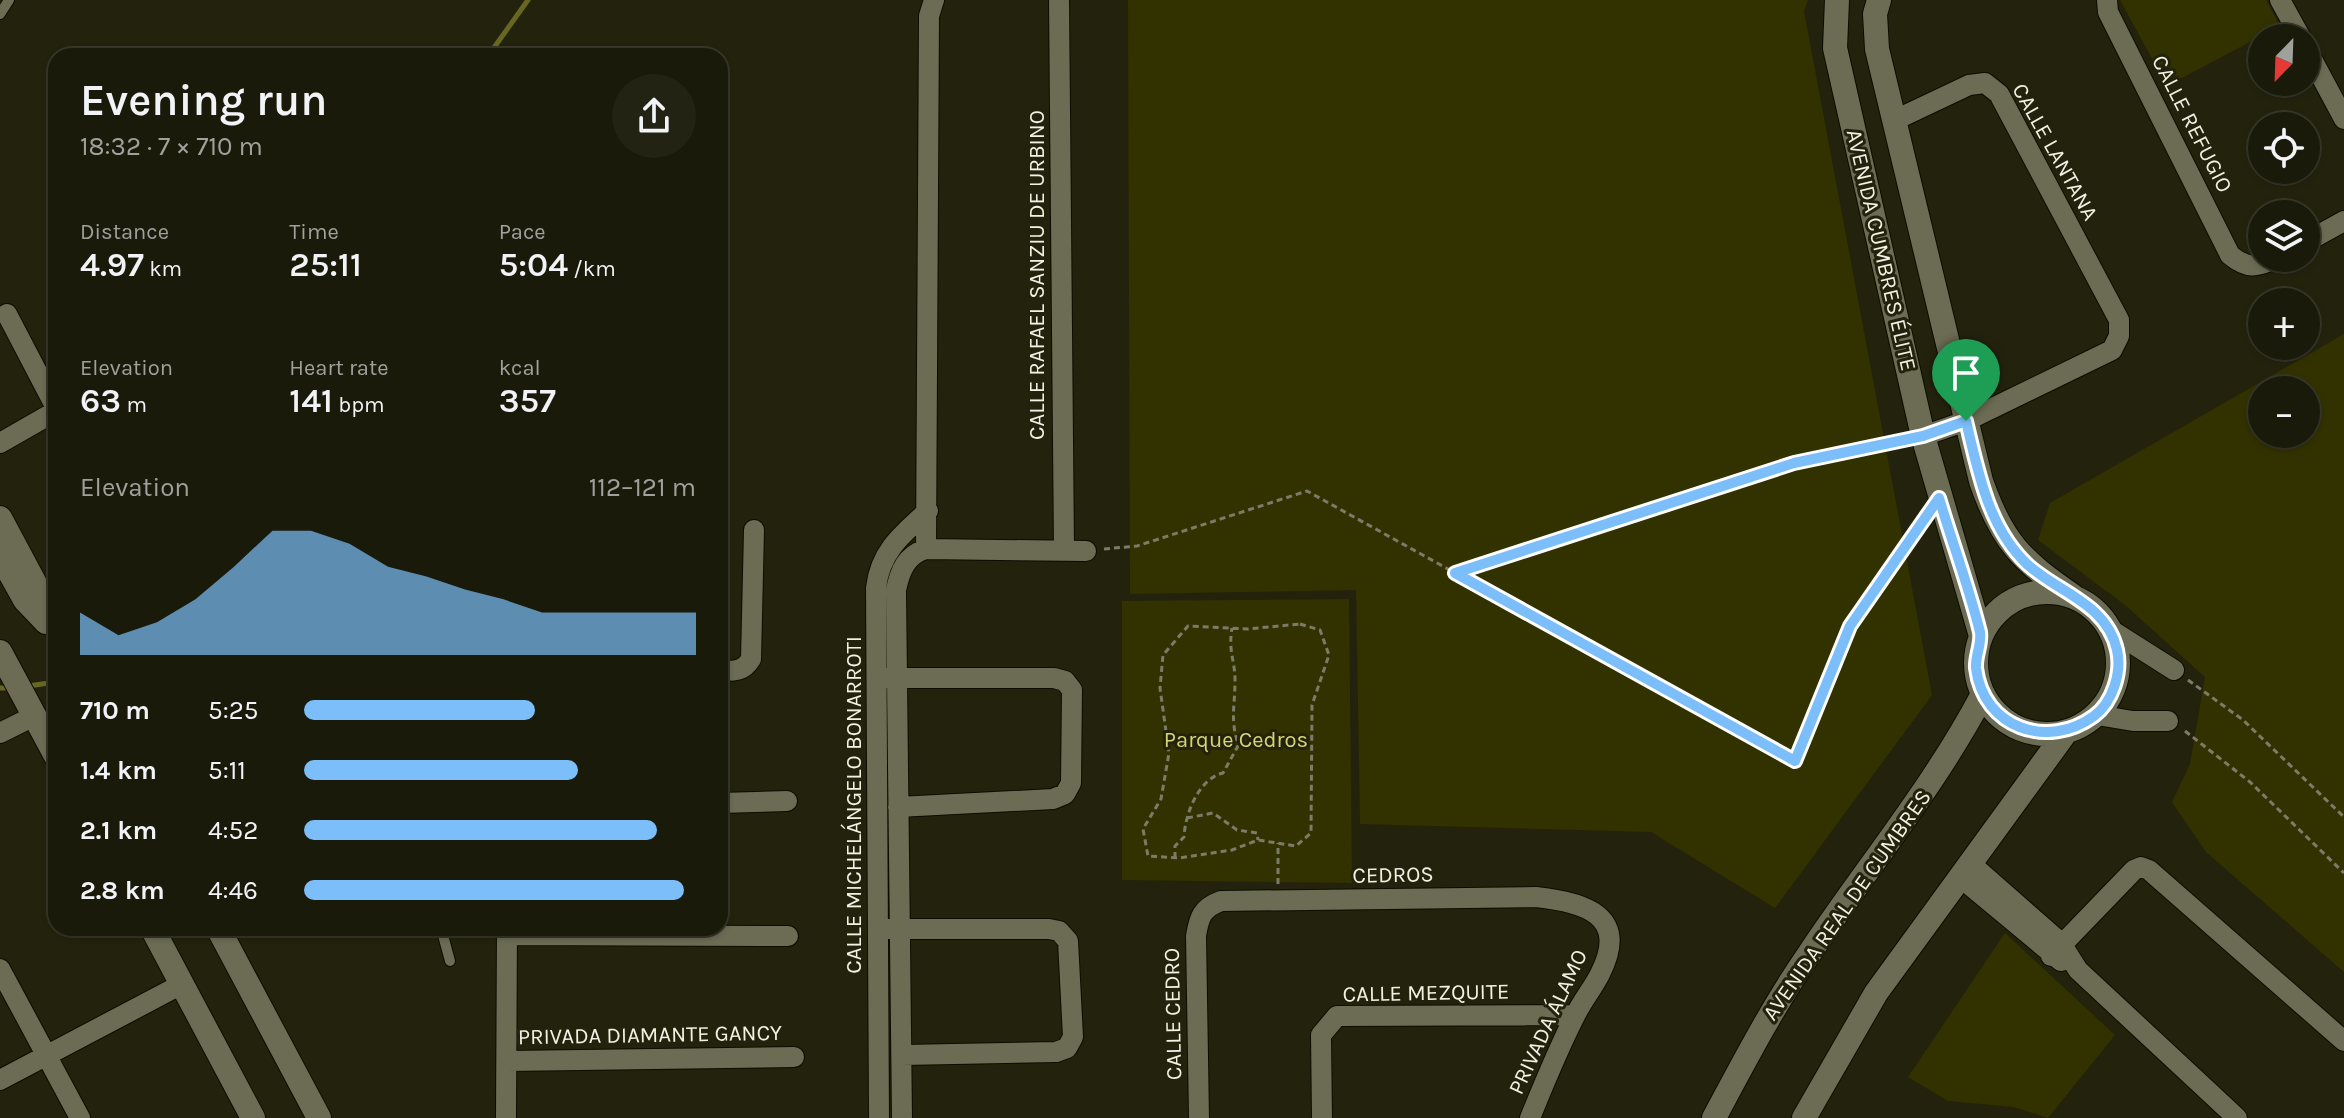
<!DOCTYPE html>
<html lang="en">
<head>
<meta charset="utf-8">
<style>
	body { margin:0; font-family:Karla,sans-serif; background:#232313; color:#f1f3f6; height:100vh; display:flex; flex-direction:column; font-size:30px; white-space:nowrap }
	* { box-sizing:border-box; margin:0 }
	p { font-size:26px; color:#9fa19c }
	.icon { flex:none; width:44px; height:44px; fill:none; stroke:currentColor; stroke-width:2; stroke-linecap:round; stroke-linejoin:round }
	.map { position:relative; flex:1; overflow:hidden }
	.side { position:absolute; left:48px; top:48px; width:680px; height:888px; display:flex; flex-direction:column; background:#1a1a0a; border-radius:24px; box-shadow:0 2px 6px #0004,0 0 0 2px #38382b }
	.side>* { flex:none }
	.needle { width:52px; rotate:203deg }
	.fabs { position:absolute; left:2248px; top:24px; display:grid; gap:16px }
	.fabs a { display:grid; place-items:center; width:72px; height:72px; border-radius:50%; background:#1a1a0a; box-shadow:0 2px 6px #0004,0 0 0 2px #38382b; font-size:40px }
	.pin { position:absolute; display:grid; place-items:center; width:68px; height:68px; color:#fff; margin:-82px -34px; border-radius:50% 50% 50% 0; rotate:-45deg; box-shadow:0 0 8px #0007 }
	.pin .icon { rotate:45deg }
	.round { display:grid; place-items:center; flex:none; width:84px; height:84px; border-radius:42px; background:#232313 }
	.summary { display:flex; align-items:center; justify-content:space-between; height:136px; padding:0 32px }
	h1 { font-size:44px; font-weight:600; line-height:60px }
	.stats { display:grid; grid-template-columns:repeat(3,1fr); gap:12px; height:136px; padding:8px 32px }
	.stats div { display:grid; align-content:center }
	.stats b { font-size:34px; font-weight:600 }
	.stats small { font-size:22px; font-weight:400 }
	.stats p { font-size:22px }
	.chart { height:224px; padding:16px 32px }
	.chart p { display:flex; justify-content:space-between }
	.chart svg { width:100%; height:144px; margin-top:8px; fill:#7cbef9; opacity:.7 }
	ul { padding:0 32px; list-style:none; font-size:26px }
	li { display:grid; grid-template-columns:128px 96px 1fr; align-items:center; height:60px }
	li i { height:20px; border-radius:10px; background:#7cbef9 }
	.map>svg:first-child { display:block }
	.green { fill:#323100; fill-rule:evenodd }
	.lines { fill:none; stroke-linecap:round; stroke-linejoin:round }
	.stream { stroke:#686721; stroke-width:5 }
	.service-casing { stroke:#0c0c00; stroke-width:12 }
	.minor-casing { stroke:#0c0c00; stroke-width:22 }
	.tertiary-casing { stroke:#0c0c00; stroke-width:26 }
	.path { stroke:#7b7b69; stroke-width:3; stroke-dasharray:6 4; stroke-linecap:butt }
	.service { stroke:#6c6c54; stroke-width:10 }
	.minor { stroke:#6c6c54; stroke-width:20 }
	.tertiary { stroke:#6c6c54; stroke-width:24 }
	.route-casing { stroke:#fff; stroke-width:16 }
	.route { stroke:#7cbef9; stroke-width:10 }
	.labels { text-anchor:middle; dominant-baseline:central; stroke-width:6; stroke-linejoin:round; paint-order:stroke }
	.street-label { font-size:22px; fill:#f1f2e4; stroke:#23230d }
	.park-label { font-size:22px; fill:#d5d573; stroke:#23230d }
</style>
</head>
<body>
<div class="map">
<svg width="2344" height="1118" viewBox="0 0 2344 1118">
	<rect width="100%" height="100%" fill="#23230d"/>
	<path class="green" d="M 1128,0 L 1808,0 L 1804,11 L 1932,695 L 1775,908 L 1651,832 L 1360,824 L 1356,590 L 1130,594 Z
		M 2120,0 L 2266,0 L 2280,26 L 2167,86 Z
		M 2344,334 L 2344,972 L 2206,852 L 2172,802 L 2190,764 L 2205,677 L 2125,605 L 2038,540 L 2050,503 ZM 2262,390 L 2306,390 L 2306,434 L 2262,434 Z
		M 1349,599 L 1352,883 L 1122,880 L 1122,601 Z
		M 2005,933 L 2115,1035 L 2048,1118 L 2014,1107 L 1948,1101 L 1908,1077 Z"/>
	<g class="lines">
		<path class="stream" d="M 488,56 L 528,0
			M 28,686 L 56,682
			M 0,688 L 8,688"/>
		<g class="service-casing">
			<path id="service" d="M 0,14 L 9,0
				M 441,928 L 450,961"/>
		</g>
		<g class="minor-casing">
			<path id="minor" d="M 1059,0 L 1064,550
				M 2107,0 L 2108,12 L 2230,255 C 2247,269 2257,268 2276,258
				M 2280,0 L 2301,38
				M 2306,48 L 2344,119
				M 1893,121 L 1969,85 L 1985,83 L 1999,94 L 2119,320 L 2119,336 L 2112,350 L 1966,421 L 1923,436
				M 2306,242 L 2344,221
				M 7,314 L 56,408
				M 0,443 L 56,411
				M 926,549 L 929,16 L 934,0
				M 2111,630 L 2174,670
				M 720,671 C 734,671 743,672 751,659 L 754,530
				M 886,678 L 1054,678 L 1065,681 L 1072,690 L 1071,783 L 1065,794 L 1053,799 L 898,807
				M 2097,715 L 2133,721 L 2168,721
				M 0,733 L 34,716
				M 720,803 L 787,801
				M 1970,863 L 2061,943 L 2078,970 L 2237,1118
				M 1960,877 L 2061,961
				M 886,929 L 1049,929 L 1059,931 L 1068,941 L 1073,1037 L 1067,1048 L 1056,1052 L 903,1055
				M 507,935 L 788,936
				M 2051,956 L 2134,870 L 2141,867 L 2149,870 L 2344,1041
				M 0,969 L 80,1118
				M 507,1061 L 794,1057
				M 0,1080 L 182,984
				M 506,1118 L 507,928
				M 879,1118 L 876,588 C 880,552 902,534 928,511
				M 902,1118 L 896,590 C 900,571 906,555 926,549 L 1086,551
				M 1199,1118 L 1196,936 C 1199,917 1202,908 1221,901 L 1536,897 C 1584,902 1630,915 1600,974 C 1593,988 1582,1001 1575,1016 C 1558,1049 1544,1084 1530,1118
				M 1322,1118 L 1321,1035 L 1337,1016 L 1575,1015"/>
		</g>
		<g class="tertiary-casing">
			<path id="tertiary" d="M 1837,0 L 1835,48 L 1923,436 L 1981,636
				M 1879,0 L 1875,14 L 1877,49 L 1981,481 C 2002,542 2021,560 2073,596
				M 0,518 L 56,623
				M 0,555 L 25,600 L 46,622
				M1976 663a71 71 0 1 1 142 0a71 71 0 1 1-142 0Z
				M 0,652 L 56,756
				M 152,928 L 253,1118
				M 218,928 L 319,1118
				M 1714,1118 C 1744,1062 1773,1006 1809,954 C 1867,867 1934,787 1983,694
				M 1804,1118 L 1876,993 L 2066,732"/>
		</g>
		<path class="path" d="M 1104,549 L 1137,546 L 1307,491 L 1795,761 L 1850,626 L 1925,517
			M 1455,573 L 1794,463 L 1904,440
			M 1300,624 L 1320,630 L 1329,655 L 1312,705 L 1311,833 L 1296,846 L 1258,840 L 1232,850 L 1179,858 L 1148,856 L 1143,829 L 1161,799 L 1169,753 L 1160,688 L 1163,655 L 1188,626 L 1248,629 Z
			M 2188,680 L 2243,720 L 2344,817
			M 2185,731 L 2250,782 L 2344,873
			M 1187,818 L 1213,813 L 1237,830 L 1257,833 L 1258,840
			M 1175,858 L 1175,846 L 1184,837 C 1185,815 1198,779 1223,773 L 1238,746 C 1230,716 1235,708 1235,680 C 1235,660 1228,652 1232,628
			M 1278,884 L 1278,843"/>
		<use href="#service" class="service"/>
		<use href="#minor" class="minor"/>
		<use href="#tertiary" class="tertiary"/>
	</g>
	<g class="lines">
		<g class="route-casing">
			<path id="route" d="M 1966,421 C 1978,471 1988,528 2028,565 C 2059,593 2107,604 2117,650 C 2122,672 2113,702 2094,716 C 2048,750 1983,728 1976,668 C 1975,656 1982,644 1980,632 C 1969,587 1952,542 1939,498 L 1850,626 L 1795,761 L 1455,573 L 1794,463 L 1923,436 Z"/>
		</g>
		<use href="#route" class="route"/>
	</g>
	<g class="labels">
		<g class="street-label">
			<text transform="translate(2192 124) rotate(63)">CALLE REFUGIO</text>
			<text transform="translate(2055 152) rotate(61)">CALLE LANTANA</text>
			<text transform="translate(1881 250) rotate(77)">AVENIDA CUMBRES ÉLITE</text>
			<text transform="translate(1037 275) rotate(-90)">CALLE RAFAEL SANZIU DE URBINO</text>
			<text transform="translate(854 805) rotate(-90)">CALLE MICHELÁNGELO BONARROTI</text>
			<text transform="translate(1393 875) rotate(-1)">CEDROS</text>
			<text transform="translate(1847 905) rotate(-55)">AVENIDA REAL DE CUMBRES</text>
			<text transform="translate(1426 993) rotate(-1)">CALLE MEZQUITE</text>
			<text transform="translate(1173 1014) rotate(-91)">CALLE CEDRO</text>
			<text transform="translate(1548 1022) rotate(-65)">PRIVADA ÁLAMO</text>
			<text transform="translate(650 1035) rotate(-1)">PRIVADA DIAMANTE GANCY</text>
		</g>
		<g class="park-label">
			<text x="1236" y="740">Parque Cedros</text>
		</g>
	</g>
</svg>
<div class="fabs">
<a><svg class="needle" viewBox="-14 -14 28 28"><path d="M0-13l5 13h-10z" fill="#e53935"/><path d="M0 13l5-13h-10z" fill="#9fa19c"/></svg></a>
<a><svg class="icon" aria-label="locate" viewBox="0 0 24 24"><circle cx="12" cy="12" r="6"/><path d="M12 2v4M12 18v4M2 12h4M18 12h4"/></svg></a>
<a><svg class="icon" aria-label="layers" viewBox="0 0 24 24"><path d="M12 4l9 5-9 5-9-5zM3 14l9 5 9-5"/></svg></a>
<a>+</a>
<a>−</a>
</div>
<div class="pin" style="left:1966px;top:421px;background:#1e9e55"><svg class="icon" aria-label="arrive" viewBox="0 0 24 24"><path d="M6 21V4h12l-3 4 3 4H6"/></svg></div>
<section class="side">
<div class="summary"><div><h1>Evening run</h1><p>18:32 · 7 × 710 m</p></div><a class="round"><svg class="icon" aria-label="share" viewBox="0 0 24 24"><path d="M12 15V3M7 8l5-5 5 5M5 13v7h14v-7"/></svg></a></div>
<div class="stats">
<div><p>Distance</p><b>4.97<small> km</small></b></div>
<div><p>Time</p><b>25:11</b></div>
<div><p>Pace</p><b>5:04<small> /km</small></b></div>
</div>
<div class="stats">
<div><p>Elevation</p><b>63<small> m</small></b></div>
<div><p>Heart rate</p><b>141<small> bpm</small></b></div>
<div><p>kcal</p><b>357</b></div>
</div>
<div class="chart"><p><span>Elevation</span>112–121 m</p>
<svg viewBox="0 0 160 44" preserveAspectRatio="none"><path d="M0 44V31L10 38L20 34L30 27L40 17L50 6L60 6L70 10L80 17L90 20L100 24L110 27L120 31L130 31L140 31L150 31L160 31V44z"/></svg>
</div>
<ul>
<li><b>710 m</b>5:25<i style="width:59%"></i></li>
<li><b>1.4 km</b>5:11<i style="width:70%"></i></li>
<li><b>2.1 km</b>4:52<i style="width:90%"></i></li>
<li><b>2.8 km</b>4:46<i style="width:97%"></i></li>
</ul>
</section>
</div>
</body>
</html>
